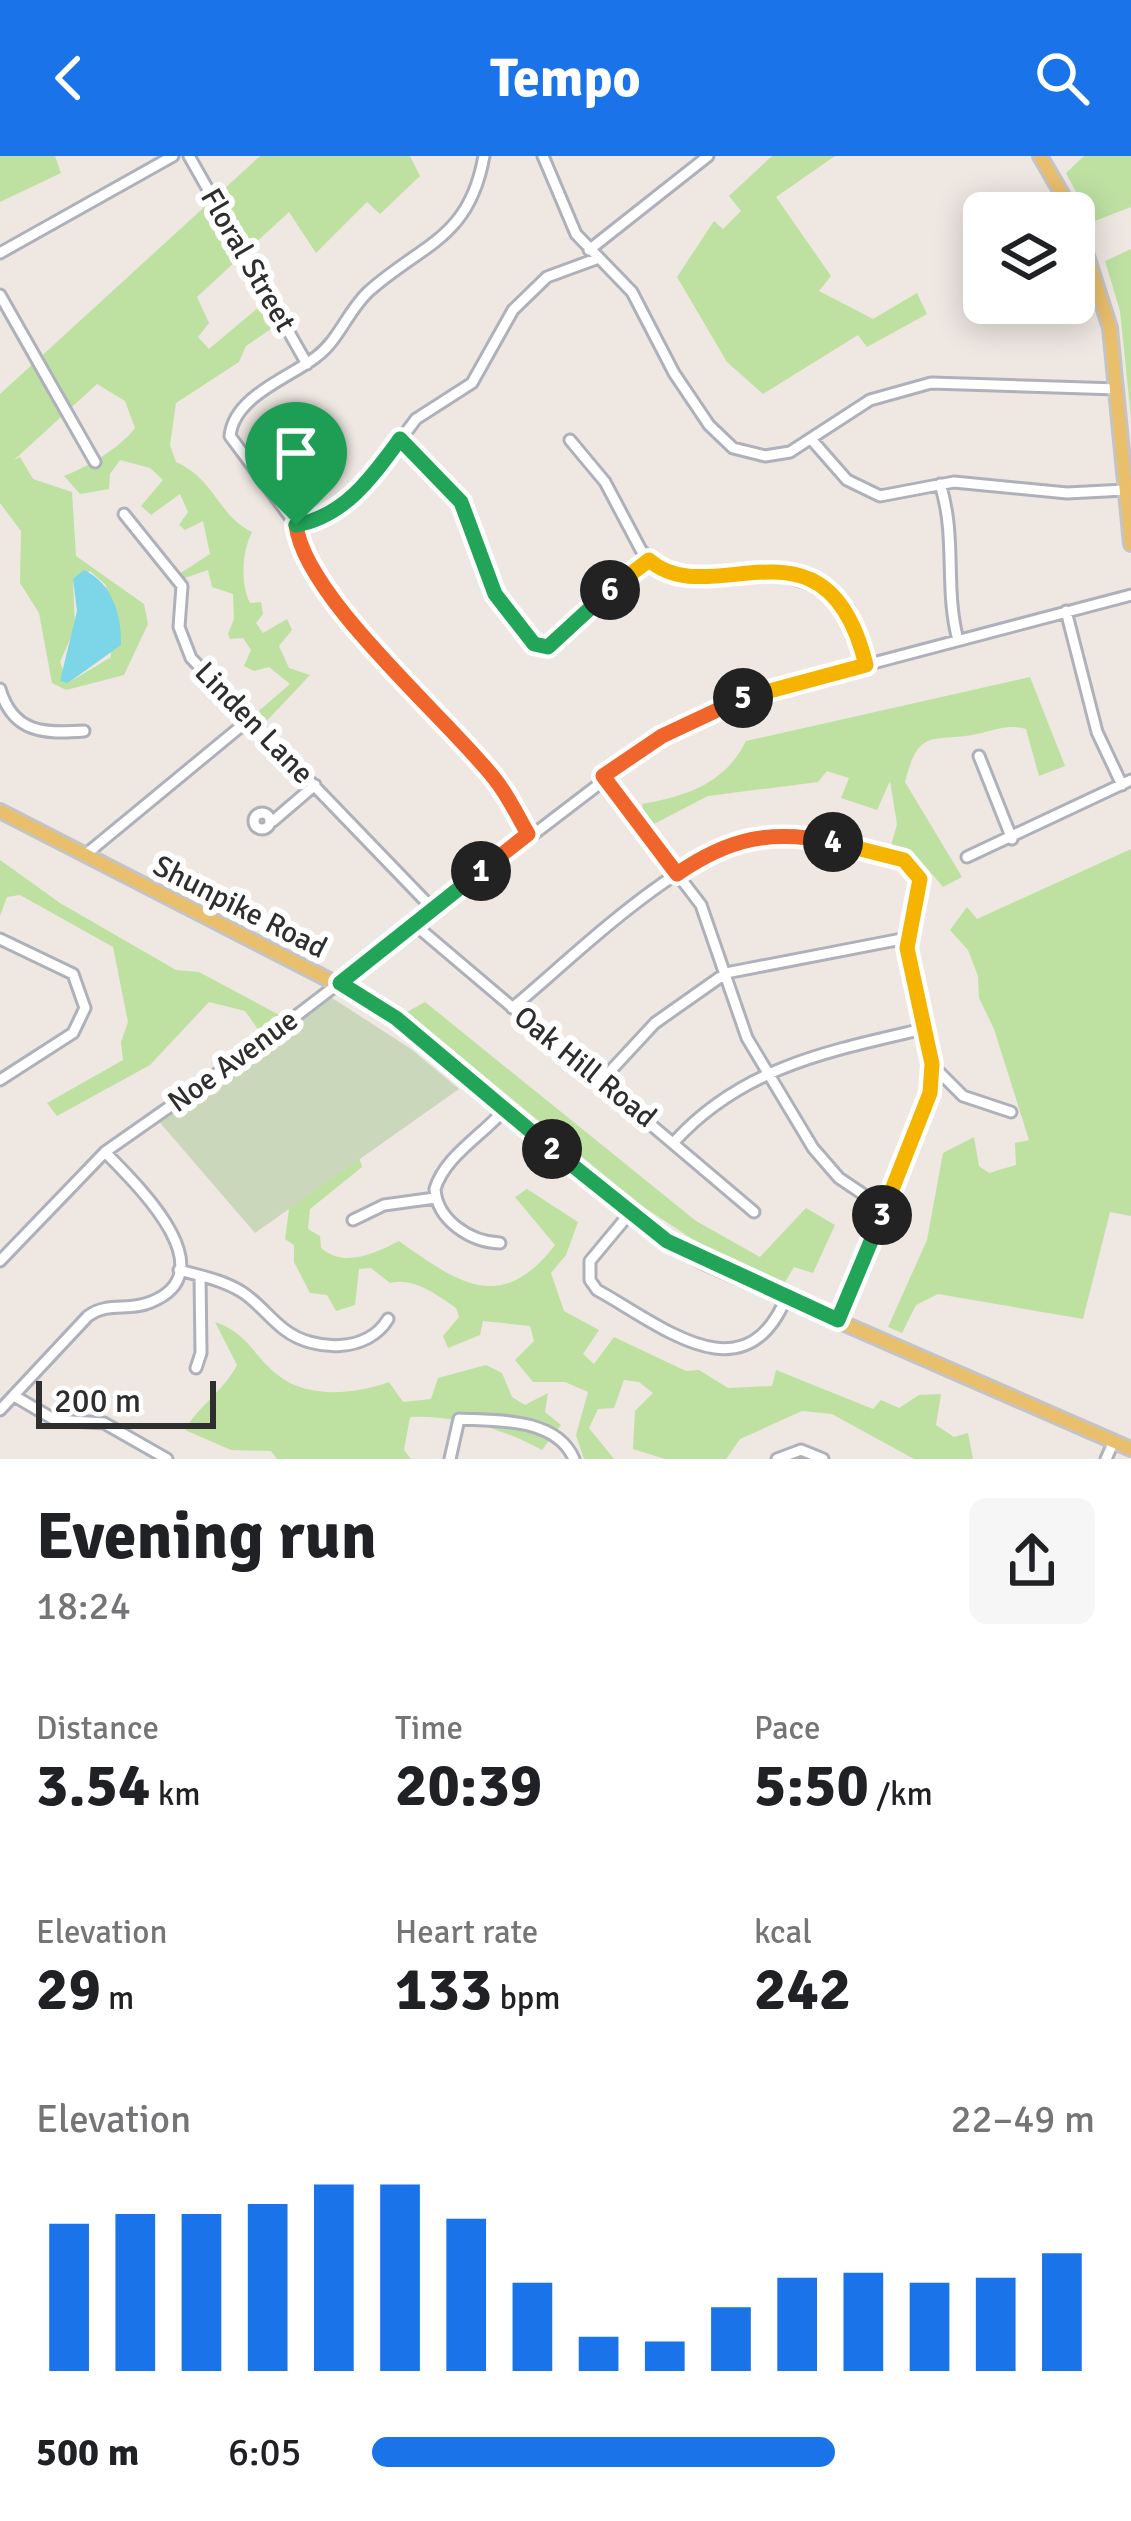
<!DOCTYPE html>
<html lang="en">
<head>
<meta charset="utf-8">
<style>
	body { margin:0; font-family:Signika,sans-serif; background:#f6f6f6; color:#202124; height:100vh; display:flex; flex-direction:column; font-size:45px; white-space:nowrap }
	* { box-sizing:border-box; margin:0 }
	p { font-size:39px; color:#757577 }
	.icon { flex:none; width:66px; height:66px; fill:none; stroke:currentColor; stroke-width:2; stroke-linecap:round; stroke-linejoin:round }
	.map { position:relative; height:1303px; overflow:hidden }
	.side { display:flex; flex-direction:column; background:#fff; flex:1 }
	.side>* { flex:none }
	.fabs { position:absolute; left:963px; top:36px; display:grid; gap:24px }
	.fabs a { display:grid; place-items:center; width:132px; height:132px; border-radius:18px; background:#fff; box-shadow:0 6px 30px #0003; font-size:60px }
	.scale { position:absolute; left:36px; bottom:30px; width:180px; box-sizing:border-box; padding-left:12px; border:6px solid #2e2e2e; border-top:0; font-size:33px; line-height:42px; white-space:nowrap; color:#2e2e2e; -webkit-text-stroke:9px #fff; paint-order:stroke }
	.pin { position:absolute; display:grid; place-items:center; width:102px; height:102px; color:#fff; margin:-123px -51px; border-radius:50% 50% 50% 0; rotate:-45deg; box-shadow:0 0 12px #0007 }
	.pin .icon { rotate:45deg }
	.km { position:absolute; width:60px; height:60px; margin:-30px; border-radius:50%; background:#222; color:#fff; font-size:33px; line-height:60px; text-align:center }
	.round { display:grid; place-items:center; flex:none; width:126px; height:126px; border-radius:18px; background:#f6f6f6 }
	.head { display:flex; align-items:center; justify-content:space-between; height:204px; padding:0 36px }
	h1 { font-size:66px; font-weight:800; line-height:90px }
	.metrics { display:grid; grid-template-columns:repeat(3,1fr); gap:18px; height:204px; padding:12px 36px }
	.metrics div { display:grid; align-content:center }
	.metrics b { font-size:60px; font-weight:800 }
	.metrics small { font-size:33px; font-weight:400 }
	.metrics p { font-size:33px }
	.chart { height:336px; padding:24px 36px }
	.chart p { display:flex; justify-content:space-between }
	.chart svg { width:100%; height:216px; margin-top:12px; stroke:#1a73e8; stroke-width:6 }
	ul { padding:0 36px; list-style:none; font-size:39px }
	li { display:grid; grid-template-columns:192px 144px 1fr; align-items:center; height:90px }
	li i { height:30px; border-radius:15px; background:#1a73e8 }
	header { display:flex; justify-content:space-between; align-items:center; height:156px; padding:0 36px; background:#1a73e8; color:#fff; font-size:54px; font-weight:800 }
	.map>svg:first-child { display:block }
	.green { fill:#bee1a2; fill-rule:evenodd }
	.cemetery { fill:#cbd7ba }
	.water { fill:#7cd6e8 }
	.lines { fill:none; stroke-linecap:round; stroke-linejoin:round }
	.minor-casing { stroke:#aeb1b9; stroke-width:15 }
	.major-casing { stroke:#c4c4c4; stroke-width:18 }
	.minor { stroke:#fff; stroke-width:9 }
	.major { stroke:#e9bf6b; stroke-width:12 }
	.split-1-casing { stroke:#fff; stroke-width:24 }
	.split-2-casing { stroke:#fff; stroke-width:24 }
	.split-3-casing { stroke:#fff; stroke-width:24 }
	.split-4-casing { stroke:#fff; stroke-width:24 }
	.split-5-casing { stroke:#fff; stroke-width:24 }
	.split-6-casing { stroke:#fff; stroke-width:24 }
	.split-7-casing { stroke:#fff; stroke-width:24 }
	.split-1 { stroke:#f0652b; stroke-width:15 }
	.split-2 { stroke:#22a559; stroke-width:15 }
	.split-3 { stroke:#22a559; stroke-width:15 }
	.split-4 { stroke:#f5b400; stroke-width:15 }
	.split-5 { stroke:#f0652b; stroke-width:15 }
	.split-6 { stroke:#f5b400; stroke-width:15 }
	.split-7 { stroke:#22a559; stroke-width:15 }
	.labels { text-anchor:middle; dominant-baseline:central; stroke-width:12; stroke-linejoin:round; paint-order:stroke }
	.street-label { font-size:30px; fill:#2e2e2e; stroke:#fff }
</style>
</head>
<body>
<header><svg class="icon" aria-label="back" viewBox="0 0 24 24"><path d="M15 5l-7 7 7 7"/></svg>Tempo<svg class="icon" aria-label="search" viewBox="0 0 24 24"><circle cx="10" cy="10" r="6"/><path d="M15 15l6 6"/></svg></header>
<div class="map">
<svg width="1131" height="1303" viewBox="0 0 1131 1303">
	<rect width="100%" height="100%" fill="#eee7e2"/>
	<path class="green" d="M 0,0 L 55,0 L 61,17 L 0,46 Z
		M 260,0 L 410,0 L 420,20 L 380,58 L 367,46 L 316,97 L 289,56 L 197,141 L 209,167 L 198,181 L 209,193 L 265,146 L 281,166 L 246,190 L 239,206 L 176,247 L 170,289 L 176,306 C 216,324 218,360 252,376 C 242,396 240,426 250,447 L 261,446 L 263,458 L 256,467 L 263,477 L 287,463 L 292,474 L 279,490 L 289,512 L 310,519 L 262,570 L 254,559 L 290,528 L 269,511 L 254,515 L 244,510 L 251,494 L 243,482 L 230,483 L 228,478 L 234,463 L 233,438 L 212,431 L 208,414 L 182,423 L 179,418 L 210,398 L 203,365 L 185,374 L 179,369 L 188,356 L 180,338 L 151,359 L 141,350 L 163,324 L 150,312 L 120,304 L 110,318 L 109,333 L 80,338 L 64,320 C 87,311 120,292 135,272 L 125,245 L 97,228 L 14,304 L 20,301 L 33,323 L 72,336 L 76,400 L 144,448 L 148,468 L 124,519 L 66,534 L 52,527 L 39,457 L 20,427 L 21,375 L 0,347 L 0,238 ZM 90,415 L 106,429 L 111,501 L 68,527 L 60,506 L 75,472 L 73,423 Z
		M 772,0 L 835,0 L 776,41 L 831,120 L 819,135 L 873,163 L 917,137 L 927,158 L 867,191 L 858,179 L 763,238 L 727,206 L 677,121 L 714,65 L 723,73 L 741,55 L 729,40 Z
		M 1084,0 L 1131,0 L 1131,51 L 1092,66 L 1066,17 Z
		M 1131,93 L 1131,262 L 1120,155 L 1105,105 Z
		M 1030,521 L 1065,610 L 1039,620 L 1026,573 C 1006,568 997,574 977,578 C 933,587 919,570 905,626 L 962,721 L 943,731 L 925,710 L 891,690 L 897,668 L 890,625 L 877,654 L 841,642 L 849,622 L 827,615 L 818,626 L 708,640 L 648,671 L 642,648 C 686,640 725,628 746,585 Z
		M 1131,693 L 1131,1060 L 1110,1056 L 1083,1163 L 938,1138 L 916,1149 L 902,1177 L 888,1171 L 927,1084 L 943,997 L 974,981 L 979,1010 L 989,1017 L 1016,1009 L 1015,987 L 1029,984 L 994,873 L 979,842 L 978,820 L 968,794 L 950,774 L 967,751 L 977,763 Z
		M 0,704 L 60,747 L 176,814 L 199,816 L 283,861 L 263,880 L 245,855 L 209,846 L 150,909 L 57,960 L 47,947 L 123,904 L 121,886 L 128,866 L 113,791 L 20,739 L 7,741 L 0,760 Z
		M 425,846 L 696,1065 L 760,1101 L 806,1052 L 835,1069 L 813,1117 L 794,1111 L 785,1126 L 703,1090 L 639,1048 L 407,856 Z
		M 358,998 L 362,1011 L 310,1053 L 308,1073 L 320,1080 L 321,1092 C 344,1112 374,1098 399,1085 C 458,1127 501,1159 555,1089 L 515,1041 L 527,1033 L 578,1066 L 566,1099 L 551,1117 L 564,1155 L 599,1174 L 583,1198 L 594,1208 L 614,1181 L 686,1215 L 699,1214 L 728,1232 L 772,1230 L 776,1214 L 873,1253 L 881,1244 L 899,1252 L 919,1239 L 941,1238 L 936,1269 L 954,1281 L 968,1277 L 973,1303 L 914,1303 L 832,1258 L 802,1255 L 740,1283 L 726,1303 L 665,1303 L 633,1293 L 635,1255 L 653,1237 L 639,1226 L 624,1224 L 614,1252 L 598,1253 L 589,1272 L 614,1303 L 584,1303 L 576,1279 L 588,1236 L 565,1226 L 533,1226 L 515,1204 L 534,1185 L 530,1170 L 483,1165 L 480,1179 L 448,1192 L 443,1180 L 459,1161 L 456,1152 C 437,1139 414,1121 390,1127 L 371,1112 L 359,1113 L 355,1149 L 336,1155 L 327,1139 L 310,1137 L 294,1106 L 294,1089 L 285,1083 L 290,1046 Z
		M 215,1166 C 247,1176 254,1201 279,1220 C 309,1243 356,1238 389,1226 L 403,1246 L 431,1243 L 438,1222 L 486,1209 L 502,1217 L 512,1241 L 525,1249 L 548,1237 L 545,1256 L 561,1269 L 542,1294 C 505,1273 453,1259 410,1261 L 404,1294 L 411,1303 L 277,1303 L 271,1295 L 231,1294 L 185,1274 C 199,1249 223,1236 237,1209 Z"/>
	<path class="cemetery" d="M 326,838 L 411,893 L 459,933 L 255,1077 L 156,962 Z"/>
	<path class="water" d="M 84,414 C 112,427 122,459 121,489 L 68,527 L 60,525 L 77,455 L 73,423 Z"/>
	<g class="lines">
		<g class="minor-casing">
			<path id="minor" d="M 189,0 L 307,208
				M 484,0 C 469,84 421,88 368,136 C 347,156 339,184 316,201 C 289,222 234,240 230,280 L 296,369 L 311,412 L 413,537 L 498,626 L 528,678
				M 543,0 L 576,78 L 632,136 L 674,217 L 709,269 L 733,292 L 765,300 L 790,296 L 870,244 L 931,227 L 1117,233
				M 589,94 L 708,0
				M 0,97 L 173,0
				M 0,139 L 95,306
				M 400,283 L 461,346 L 495,438 L 540,491 L 552,488 L 649,404
				M 811,283 L 847,324 L 880,340 L 954,326 L 1067,337 L 1125,334
				M 570,284 L 605,326 L 641,394 L 657,411 L 684,420 L 763,413 L 810,428 L 849,453 L 866,509
				M 940,328 C 957,380 944,432 958,484
				M 124,358 L 182,430 L 179,471 L 191,502 L 433,753
				M 296,369 L 335,355 L 374,319 L 416,263 L 472,227 L 513,154 L 547,121 L 596,103
				M 1066,455 L 1097,576 L 1122,629
				M 0,533 C 13,577 44,578 84,575
				M 979,600 L 1012,683
				M 603,621 L 701,749 L 747,882 L 813,992 L 839,1022 L 885,1053
				M254 665a8 8 0 1 1 16 0a8 8 0 1 1-16 0Z
				M 273,665 L 315,629
				M 85,699 L 251,562
				M 967,701 L 1131,624
				M 414,768 L 754,1056
				M 0,783 L 73,818 L 85,852 L 73,877 L 0,924
				M 512,852 C 579,797 692,681 778,678 C 820,676 865,694 904,704 C 937,727 906,758 907,789 C 908,840 933,886 930,937 L 838,1164
				M 931,908 L 963,940 L 1011,956
				M 602,924 L 655,867 L 726,817 L 907,782
				M 675,985 C 743,911 829,895 923,873
				M 630,1057 L 590,1105 L 590,1124 L 597,1134 C 661,1169 744,1242 786,1142
				M 353,1064 L 384,1049 L 435,1042
				M 500,1087 C 470,1086 437,1064 435,1033 C 445,1000 482,980 505,953
				M 0,1105 L 105,996 L 262,886 L 662,580 L 752,539 L 1131,439
				M 179,1114 C 201,1120 223,1124 242,1136 C 259,1147 270,1163 285,1174 C 314,1196 368,1197 388,1163
				M 196,1212 L 201,1197 L 200,1120
				M 16,1241 L 55,1264 L 104,1267 L 167,1303
				M 0,1254 L 88,1160 C 109,1145 128,1156 151,1146 C 228,1115 135,1027 105,996
				M 450,1303 L 459,1263 C 496,1265 556,1261 574,1303
				M 777,1303 L 801,1294 L 823,1303
				M 1106,1303 L 1114,1285"/>
		</g>
		<g class="major-casing">
			<path id="major" d="M 1040,0 L 1073,57
				M 1074,59 L 1110,172 L 1131,388
				M 0,655 L 376,848 L 648,1073 L 703,1106 L 1131,1293"/>
		</g>
		<use href="#minor" class="minor"/>
		<use href="#major" class="major"/>
	</g>
	<g class="lines">
		<g class="split-1-casing">
			<path id="split-1" d="M 296,369 C 305,442 446,561 494,622 C 508,639 517,659 528,678 L 481,715"/>
		</g>
		<g class="split-2-casing">
			<path id="split-2" d="M 481,715 L 340,827 L 396,862 L 552,993"/>
		</g>
		<g class="split-3-casing">
			<path id="split-3" d="M 552,993 L 667,1085 L 838,1164 L 882,1059"/>
		</g>
		<g class="split-4-casing">
			<path id="split-4" d="M 833,686 L 904,704 L 920,723 L 907,792 L 932,908 L 930,937 L 882,1059"/>
		</g>
		<g class="split-5-casing">
			<path id="split-5" d="M 743,542 L 662,580 L 603,620 L 677,718 C 729,682 771,673 833,686"/>
		</g>
		<g class="split-6-casing">
			<path id="split-6" d="M 610,434 L 649,404 C 711,459 826,346 866,509 L 743,542"/>
		</g>
		<g class="split-7-casing">
			<path id="split-7" d="M 296,369 C 345,360 372,321 400,283 L 461,346 L 495,438 L 534,488 L 548,491 L 610,434"/>
		</g>
		<use href="#split-1" class="split-1"/>
		<use href="#split-2" class="split-2"/>
		<use href="#split-3" class="split-3"/>
		<use href="#split-4" class="split-4"/>
		<use href="#split-5" class="split-5"/>
		<use href="#split-6" class="split-6"/>
		<use href="#split-7" class="split-7"/>
	</g>
	<g class="labels">
		<g class="street-label">
			<text transform="translate(248 104) rotate(60)">Floral Street</text>
			<text transform="translate(254 567) rotate(46)">Linden Lane</text>
			<text transform="translate(240 751) rotate(27)">Shunpike Road</text>
			<text transform="translate(233 905) rotate(-36)">Noe Avenue</text>
			<text transform="translate(585 911) rotate(39)">Oak Hill Road</text>
		</g>
	</g>
</svg>
<div class="fabs">
<a><svg class="icon" aria-label="layers" viewBox="0 0 24 24"><path d="M12 4l9 5-9 5-9-5zM3 14l9 5 9-5"/></svg></a>
</div>
<div class="scale">200 m</div>
<div class="pin" style="left:296px;top:369px;background:#1e9e55"><svg class="icon" aria-label="arrive" viewBox="0 0 24 24"><path d="M6 21V4h12l-3 4 3 4H6"/></svg></div>
<b class="km" style="left:481px;top:715px">1</b>
<b class="km" style="left:552px;top:993px">2</b>
<b class="km" style="left:882px;top:1059px">3</b>
<b class="km" style="left:833px;top:686px">4</b>
<b class="km" style="left:743px;top:542px">5</b>
<b class="km" style="left:610px;top:434px">6</b>
</div>
<section class="side">
<div class="head"><div><h1>Evening run</h1><p>18:24</p></div><a class="round"><svg class="icon" aria-label="share" viewBox="0 0 24 24"><path d="M12 15V3M7 8l5-5 5 5M5 13v7h14v-7"/></svg></a></div>
<div class="metrics">
<div><p>Distance</p><b>3.54<small> km</small></b></div>
<div><p>Time</p><b>20:39</b></div>
<div><p>Pace</p><b>5:50<small> /km</small></b></div>
</div>
<div class="metrics">
<div><p>Elevation</p><b>29<small> m</small></b></div>
<div><p>Heart rate</p><b>133<small> bpm</small></b></div>
<div><p>kcal</p><b>242</b></div>
</div>
<div class="chart"><p><span>Elevation</span>22–49 m</p>
<svg viewBox="0 0 160 44" preserveAspectRatio="none"><path d="M5 44V14M15 44V12M25 44V12M35 44V10M45 44V6M55 44V6M65 44V13M75 44V26M85 44V37M95 44V38M105 44V31M115 44V25M125 44V24M135 44V26M145 44V25M155 44V20"/></svg>
</div>
<ul>
<li><b>500 m</b>6:05<i style="width:64%"></i></li>
</ul>
</section>
</body>
</html>
